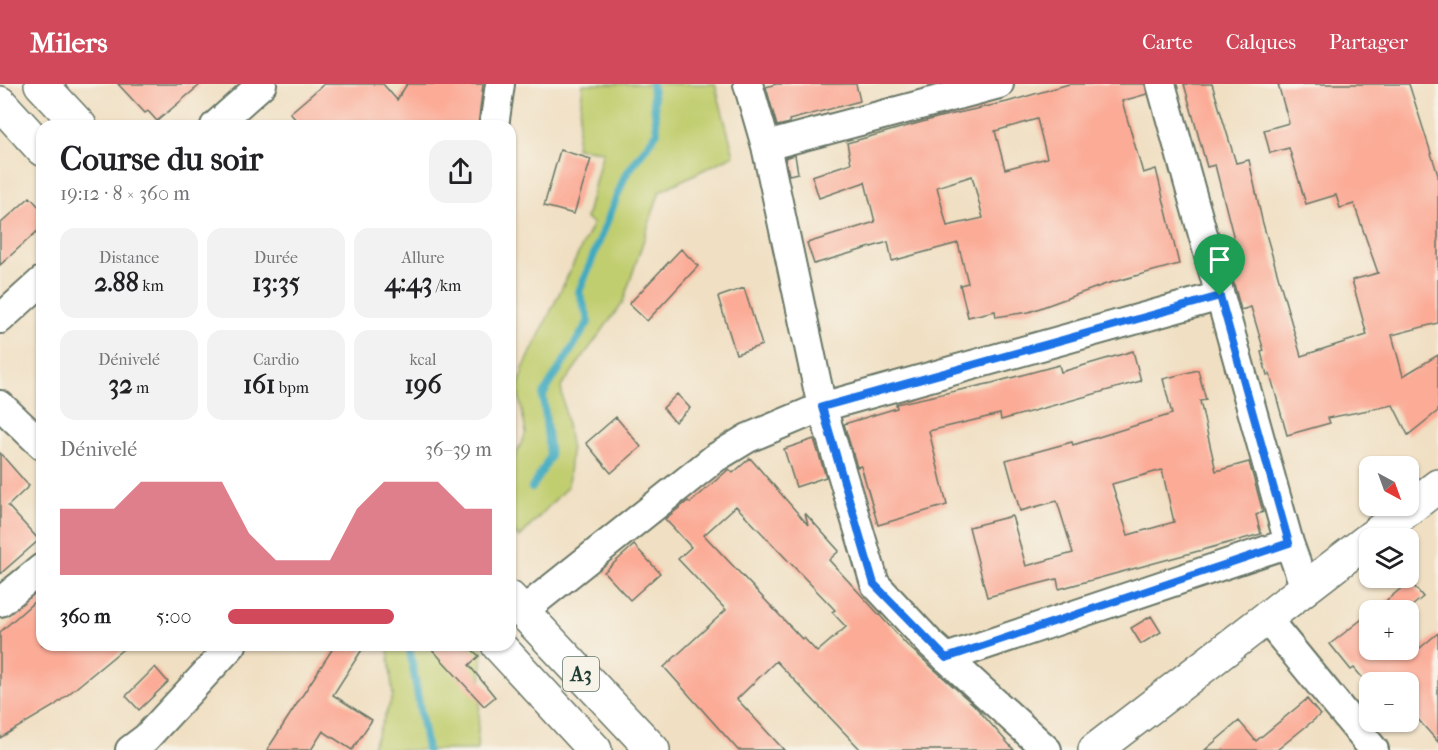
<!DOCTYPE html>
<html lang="fr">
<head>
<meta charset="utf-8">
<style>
	body { margin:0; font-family:"IM FELL French Canon",serif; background:#f2f2f2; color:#202124; height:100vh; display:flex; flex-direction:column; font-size:22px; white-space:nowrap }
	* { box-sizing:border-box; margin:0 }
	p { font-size:20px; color:#757577 }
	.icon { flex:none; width:33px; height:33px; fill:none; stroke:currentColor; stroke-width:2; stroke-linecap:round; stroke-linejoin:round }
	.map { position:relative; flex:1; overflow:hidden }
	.drawer { position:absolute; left:36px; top:36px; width:480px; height:531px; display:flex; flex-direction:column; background:#fff; border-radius:18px; box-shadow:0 2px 4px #0004 }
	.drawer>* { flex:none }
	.needle { width:39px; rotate:139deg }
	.controls { position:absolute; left:1359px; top:372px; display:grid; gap:12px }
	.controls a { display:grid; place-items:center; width:60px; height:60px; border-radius:12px; background:#fff; box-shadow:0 2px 4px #0004; font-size:30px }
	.pin { position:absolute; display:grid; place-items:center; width:51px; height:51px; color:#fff; margin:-62px -26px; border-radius:50% 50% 50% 0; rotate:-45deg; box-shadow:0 0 6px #0007 }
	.pin .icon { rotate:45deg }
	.round { display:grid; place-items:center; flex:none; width:63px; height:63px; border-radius:18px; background:#f2f2f2 }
	.headline { display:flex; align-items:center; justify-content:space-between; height:102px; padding:0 24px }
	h1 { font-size:33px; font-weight:700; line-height:45px }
	.metrics { display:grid; grid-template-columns:repeat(3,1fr); gap:9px; height:102px; padding:6px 24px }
	.metrics div { display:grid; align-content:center; border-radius:15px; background:#f2f2f2; text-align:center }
	.metrics b { font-size:26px; font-weight:700 }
	.metrics small { font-size:16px; font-weight:400 }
	.metrics p { font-size:16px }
	.chart { height:168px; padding:12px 24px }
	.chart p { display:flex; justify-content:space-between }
	.chart svg { width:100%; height:108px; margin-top:6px; fill:#d1495b; opacity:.7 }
	ul { padding:0 24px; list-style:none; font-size:20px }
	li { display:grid; grid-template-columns:96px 72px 1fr; align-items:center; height:45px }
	li i { height:15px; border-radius:8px; background:#d1495b }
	header { display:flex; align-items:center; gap:36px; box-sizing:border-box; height:84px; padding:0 30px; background:#d1495b; color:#fff }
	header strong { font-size:28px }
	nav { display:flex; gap:33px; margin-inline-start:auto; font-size:21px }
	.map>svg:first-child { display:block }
	.green { fill:#c1ce70; stroke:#708652; stroke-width:1.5 }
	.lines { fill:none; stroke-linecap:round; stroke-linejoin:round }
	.stream { stroke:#3faabf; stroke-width:8 }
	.building { fill:#fbab96; fill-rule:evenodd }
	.street-casing { stroke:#687666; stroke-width:32 }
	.secondary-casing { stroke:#687666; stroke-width:36 }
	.highway-casing { stroke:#687666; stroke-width:36 }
	.street { stroke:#fff; stroke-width:28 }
	.secondary { stroke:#fff; stroke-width:33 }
	.highway { stroke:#fff; stroke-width:33 }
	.route-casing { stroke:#fff; stroke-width:12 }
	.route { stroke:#1a73e8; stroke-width:8 }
	.labels { text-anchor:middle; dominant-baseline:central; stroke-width:4.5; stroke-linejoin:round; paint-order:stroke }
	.shield { fill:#f7f3e8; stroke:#60746a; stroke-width:1.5 }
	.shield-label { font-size:20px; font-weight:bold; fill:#1f3d34 }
</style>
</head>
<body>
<header>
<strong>Milers</strong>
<nav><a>Carte</a><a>Calques</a><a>Partager</a></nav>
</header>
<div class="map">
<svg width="1438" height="666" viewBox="0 0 1438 666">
	<rect width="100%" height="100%" fill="#f7f3e8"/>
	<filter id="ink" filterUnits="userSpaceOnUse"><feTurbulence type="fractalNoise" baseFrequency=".0167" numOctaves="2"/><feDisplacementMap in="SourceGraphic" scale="12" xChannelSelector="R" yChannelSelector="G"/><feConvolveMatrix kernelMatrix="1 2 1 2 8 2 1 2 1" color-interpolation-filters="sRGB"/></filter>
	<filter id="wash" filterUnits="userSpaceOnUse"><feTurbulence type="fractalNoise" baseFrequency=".008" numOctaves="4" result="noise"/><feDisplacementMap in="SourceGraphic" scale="24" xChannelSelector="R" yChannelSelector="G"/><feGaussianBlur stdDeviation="1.35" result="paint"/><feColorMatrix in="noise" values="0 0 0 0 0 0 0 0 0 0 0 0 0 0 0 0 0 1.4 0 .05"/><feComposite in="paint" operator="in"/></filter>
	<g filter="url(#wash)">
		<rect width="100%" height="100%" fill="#f0dfc2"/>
		<path class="green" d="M 583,0 L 715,0 L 734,71 L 660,107 L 623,218 L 561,303 L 571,367 L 568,402 L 519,454 L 510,443 L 510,384 L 526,349 L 518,306 L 523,285 L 593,139 L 586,135 L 603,67 L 576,64 Z
			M 391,561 L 479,561 L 483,565 L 477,666 L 371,666 L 393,612 L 388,565 Z"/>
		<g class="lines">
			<path class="stream" d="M 532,404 L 550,373 L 543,311 L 589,237 L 579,208 L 625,92 L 657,48 L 652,0
				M 409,561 L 427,666"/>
		</g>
		<g id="blocks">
			<path class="building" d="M 118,0 L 201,0 L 157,37 L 148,27 L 145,29 Z
				M 324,0 L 383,0 L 397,16 L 407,0 L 483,0 L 478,42 L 301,42 L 290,29 Z
				M 776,0 L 856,0 L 860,17 L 789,36 L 790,39 L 777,42 L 766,3 Z
				M 1069,0 L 1145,0 L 1147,10 L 1122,17 L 1143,89 L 1156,85 L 1179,180 L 1106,200 L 1029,228 L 996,233 L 995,227 L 968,233 L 960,201 L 968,199 L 958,159 L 892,177 L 888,158 L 814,180 L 807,159 L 875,138 L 865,98 L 819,114 L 812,92 L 851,79 L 847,59 L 940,33 L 1007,18 ZM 1037,35 L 1047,74 L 1005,85 L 995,47 ZM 972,92 L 983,134 L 947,142 L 937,103 Z
				M 1184,0 L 1212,0 L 1236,79 L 1249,76 L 1262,136 L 1301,272 L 1367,251 L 1352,196 L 1378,189 L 1354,120 L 1340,124 L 1336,111 L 1306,120 L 1289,64 L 1270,69 L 1264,46 L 1289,39 L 1278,0 L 1409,0 L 1438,91 L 1438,239 L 1392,251 L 1403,292 L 1438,271 L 1438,327 L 1408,351 L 1393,321 L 1328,334 L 1330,339 L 1287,351 L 1270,290 L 1267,291 L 1261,268 L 1264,267 L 1251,223 L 1241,226 L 1224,163 L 1235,159 L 1215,81 L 1207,83 Z
				M 560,66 L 591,75 L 574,130 L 544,122 Z
				M 795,71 L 798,89 L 789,91 L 785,74 Z
				M 30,113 L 42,126 L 42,143 L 0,181 L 0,140 Z
				M 681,165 L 698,182 L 647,237 L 629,220 Z
				M 744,204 L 762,261 L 736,270 L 718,213 Z
				M 1133,267 L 1141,297 L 1001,336 L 1000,330 L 929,347 L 947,421 L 878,441 L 861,382 L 857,383 L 844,340 L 897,324 L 896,320 L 992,299 L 1059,281 L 1061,288 Z
				M 1198,286 L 1206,316 L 1200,317 L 1216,387 L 1249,378 L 1263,428 L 1256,431 L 1261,450 L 1059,505 L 1057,495 L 987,513 L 969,443 L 1012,432 L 1026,482 L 1073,469 L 1057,417 L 1020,427 L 1006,376 L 1072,358 L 1073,361 L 1172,330 L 1163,295 ZM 1162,386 L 1174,438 L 1128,451 L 1112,400 Z
				M 677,310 L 690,324 L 675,338 L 663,324 Z
				M 616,333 L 641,363 L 611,389 L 586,359 Z
				M 814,355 L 826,393 L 796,403 L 784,365 Z
				M 0,369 L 29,402 L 8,422 L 39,456 L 0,490 Z
				M 750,374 L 808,441 L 805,429 L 839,467 L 829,476 L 907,561 L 974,621 L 1014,666 L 861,666 L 776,577 L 737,615 L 784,666 L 738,666 L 664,583 L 726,526 L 678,475 L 691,463 L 665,435 L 688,417 L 690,419 L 729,385 L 733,389 ZM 736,422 L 835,526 L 832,528 L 846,543 L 817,568 L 804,554 L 802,555 L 704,451 Z
				M 634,461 L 660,489 L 630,516 L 604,488 Z
				M 1410,497 L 1423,513 L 1407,526 L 1375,526 Z
				M 42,511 L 42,561 L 128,561 L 54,622 L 0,654 L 0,548 Z
				M 1370,529 L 1370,566 L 1408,566 L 1415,558 L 1420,564 L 1438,549 L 1438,658 L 1408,624 L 1408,598 L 1366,598 L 1354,584 L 1351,586 L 1330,560 Z
				M 1151,532 L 1161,548 L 1141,560 L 1131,544 Z
				M 335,561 L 365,561 L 333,611 L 372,636 L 352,666 L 323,647 L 311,666 L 267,666 Z
				M 428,561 L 467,561 L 479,572 L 469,581 L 495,613 L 484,622 Z
				M 155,583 L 168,598 L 139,626 L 126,612 Z
				M 1307,615 L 1320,631 L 1277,666 L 1205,666 L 1239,637 L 1256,657 Z"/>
		</g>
	</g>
	<g filter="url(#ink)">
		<use href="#blocks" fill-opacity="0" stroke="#687666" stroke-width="1.5"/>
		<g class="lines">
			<g class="street-casing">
				<path id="street" d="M 748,0 L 766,62 L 822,323 L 875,500 L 930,559 L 1047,666
					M 1161,0 L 1289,459 L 1305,504
					M 215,42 L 262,0
					M 494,42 L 500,0
					M 766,62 L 999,0
					M 0,235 L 42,197
					M 0,321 L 42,361
					M 0,518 L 42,484
					M 523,527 L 715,374 L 748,354 L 822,323 L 1220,212
					M 1266,534 L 1374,666
					M 946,574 L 1289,459
					M 130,666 L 146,654 L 232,561"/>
			</g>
			<g class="secondary-casing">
				<path id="secondary" d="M 1095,666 L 1438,402"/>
			</g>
			<g class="highway-casing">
				<path id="highway" d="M 41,0 L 80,42
					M 0,19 L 42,65
					M 510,514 L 653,666
					M 498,561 L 595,666"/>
			</g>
			<use href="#street" class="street"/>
			<use href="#secondary" class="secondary"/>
			<use href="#highway" class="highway"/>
		</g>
	</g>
	<g class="lines" filter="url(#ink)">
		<g class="route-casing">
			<path id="route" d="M 1220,212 L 1289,459 L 946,574 L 874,500 L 822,323 Z"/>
		</g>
		<use href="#route" class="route"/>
	</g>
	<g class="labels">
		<rect class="shield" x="563" y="573" width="36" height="34" rx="4.5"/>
		<g class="shield-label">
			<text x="581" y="590">A3</text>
		</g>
	</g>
</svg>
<div class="controls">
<a><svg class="needle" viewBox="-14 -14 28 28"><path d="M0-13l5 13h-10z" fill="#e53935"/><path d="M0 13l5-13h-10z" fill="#757577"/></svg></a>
<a><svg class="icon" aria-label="layers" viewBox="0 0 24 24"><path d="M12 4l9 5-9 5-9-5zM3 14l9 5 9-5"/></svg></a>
<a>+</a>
<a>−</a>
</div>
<div class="pin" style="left:1220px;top:212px;background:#1e9e55"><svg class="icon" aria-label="arrive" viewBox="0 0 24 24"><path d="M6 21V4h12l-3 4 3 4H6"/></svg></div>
<section class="drawer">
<div class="headline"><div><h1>Course du soir</h1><p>19:12 · 8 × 360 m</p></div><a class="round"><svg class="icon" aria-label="share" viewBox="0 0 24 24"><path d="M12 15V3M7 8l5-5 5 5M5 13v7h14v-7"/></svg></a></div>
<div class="metrics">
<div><p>Distance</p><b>2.88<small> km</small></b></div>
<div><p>Durée</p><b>13:35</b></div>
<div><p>Allure</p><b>4:43<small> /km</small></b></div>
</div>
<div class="metrics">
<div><p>Dénivelé</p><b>32<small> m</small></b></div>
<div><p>Cardio</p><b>161<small> bpm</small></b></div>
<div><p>kcal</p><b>196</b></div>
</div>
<div class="chart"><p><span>Dénivelé</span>36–39 m</p>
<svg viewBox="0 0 160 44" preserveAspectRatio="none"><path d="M0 44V17L10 17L20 17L30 6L40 6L50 6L60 6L70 27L80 38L90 38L100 38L110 17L120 6L130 6L140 6L150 17L160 17V44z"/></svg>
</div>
<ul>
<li><b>360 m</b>5:00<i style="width:63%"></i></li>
</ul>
</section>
</div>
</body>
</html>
